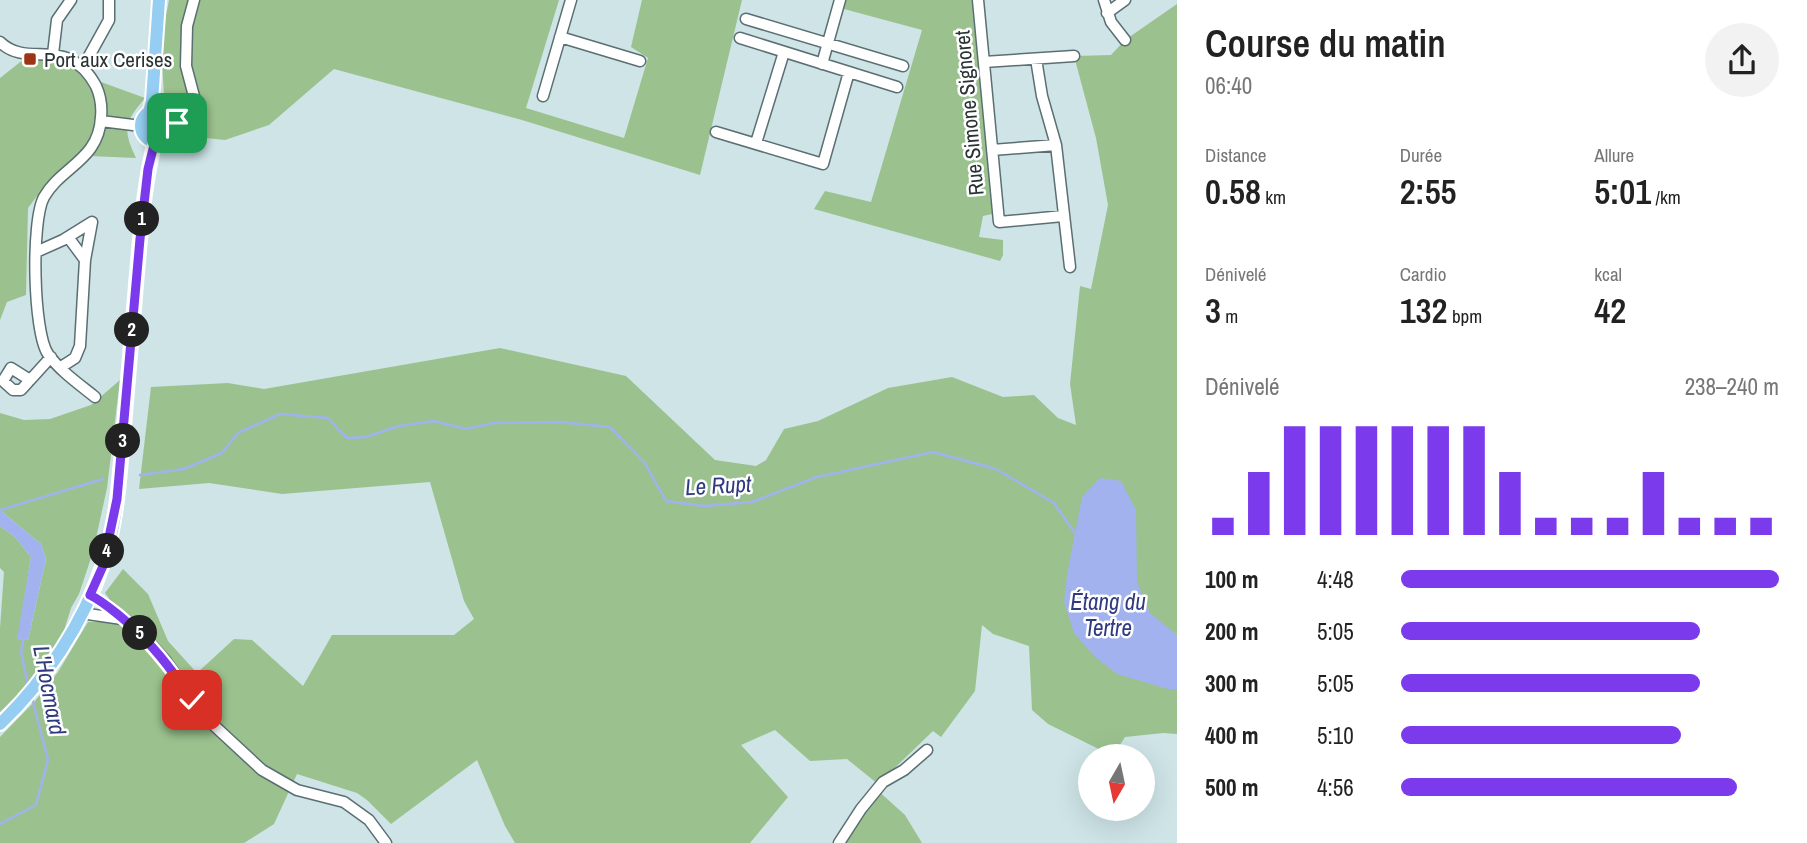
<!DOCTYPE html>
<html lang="fr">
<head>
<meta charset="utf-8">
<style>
	body { margin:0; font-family:"Archivo Narrow",sans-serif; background:#f2f2f2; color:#222; height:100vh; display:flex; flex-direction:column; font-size:26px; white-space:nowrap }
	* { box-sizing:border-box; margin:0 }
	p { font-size:23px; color:#767676 }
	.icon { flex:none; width:38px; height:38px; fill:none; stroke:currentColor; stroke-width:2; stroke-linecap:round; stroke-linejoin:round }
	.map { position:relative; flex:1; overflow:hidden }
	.details { display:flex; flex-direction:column; background:#fff; width:630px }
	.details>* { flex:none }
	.needle { width:46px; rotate:189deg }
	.fabs { position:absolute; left:1078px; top:744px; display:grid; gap:14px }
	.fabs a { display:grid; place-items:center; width:77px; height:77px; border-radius:50%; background:#fff; box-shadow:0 7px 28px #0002; font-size:35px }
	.pin { position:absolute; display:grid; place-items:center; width:60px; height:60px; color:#fff; margin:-30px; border-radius:14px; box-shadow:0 4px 10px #0006 }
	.km { position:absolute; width:35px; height:35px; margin:-18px; border-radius:50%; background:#222; color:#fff; font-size:19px; line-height:35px; text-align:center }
	.round { display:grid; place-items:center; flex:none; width:74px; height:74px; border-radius:37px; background:#f2f2f2 }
	.overview { display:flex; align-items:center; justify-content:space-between; height:119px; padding:0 28px }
	h1 { font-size:38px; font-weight:600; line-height:52px }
	.figures { display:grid; grid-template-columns:repeat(3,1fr); gap:10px; height:119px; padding:7px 28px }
	.figures div { display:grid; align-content:center }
	.figures b { font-size:35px; font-weight:600 }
	.figures small { font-size:19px; font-weight:400 }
	.figures p { font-size:19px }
	.chart { height:196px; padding:14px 28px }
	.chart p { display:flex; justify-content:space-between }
	.chart svg { width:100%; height:126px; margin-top:7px; stroke:#7c3aed; stroke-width:6 }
	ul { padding:0 28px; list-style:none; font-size:23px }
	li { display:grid; grid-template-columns:112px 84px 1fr; align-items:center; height:52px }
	li i { height:18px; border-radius:9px; background:#7c3aed }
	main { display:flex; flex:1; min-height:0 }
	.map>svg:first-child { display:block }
	.green { fill:#9bc28e }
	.water { fill:#a2b2ee }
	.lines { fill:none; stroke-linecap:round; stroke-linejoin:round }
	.stream { stroke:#a2b2ee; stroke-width:2.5 }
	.minor-casing { stroke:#5b6f72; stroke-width:13 }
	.major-casing { stroke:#fff; stroke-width:16 }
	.minor { stroke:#fff; stroke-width:10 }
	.major { stroke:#95cef2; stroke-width:12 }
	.route-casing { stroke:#fff; stroke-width:14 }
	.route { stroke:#7c3aed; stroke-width:9 }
	.poi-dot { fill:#9c3513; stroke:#fff; stroke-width:2.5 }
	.labels { text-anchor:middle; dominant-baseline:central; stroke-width:5; stroke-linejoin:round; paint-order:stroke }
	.poi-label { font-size:21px; fill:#2a3334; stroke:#fff; text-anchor:start }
	.street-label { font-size:21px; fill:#2a3334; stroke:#fff }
	.water-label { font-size:23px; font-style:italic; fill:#2f3a80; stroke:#fff }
</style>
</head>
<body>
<main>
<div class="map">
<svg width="1177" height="843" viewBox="0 0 1177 843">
	<rect width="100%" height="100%" fill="#cee4e7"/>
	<path class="green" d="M 169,0 L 559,0 L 526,108 L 624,138 L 648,58 L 631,47 L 642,0 L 742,0 L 700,175 L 522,120 L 334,69 L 269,125 L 225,140 L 196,137 L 182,108 L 164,97 L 161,41 Z
		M 846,0 L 974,0 L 992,214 L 983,216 L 979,237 L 1003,240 L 1003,255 L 1000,261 L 814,209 L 825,191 L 871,202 L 922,30 L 844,9 Z
		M 1177,4 L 1177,734 L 1163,733 L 1125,737 L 1113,756 L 1048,724 L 1032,710 L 1029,646 L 993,634 L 982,625 L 975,691 L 941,737 L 933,731 L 878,784 L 847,759 L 810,761 L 775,730 L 741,745 L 788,797 L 750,843 L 515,843 L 505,826 L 477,760 L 391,824 L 367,800 L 357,793 L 297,774 L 274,824 L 244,843 L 0,843 L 0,737 L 35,701 L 58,672 L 88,622 L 108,622 L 118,610 L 105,593 L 123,569 L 148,594 L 168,641 L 197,673 L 234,639 L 252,640 L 303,686 L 332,635 L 454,635 L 474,619 L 464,601 L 430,482 L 282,494 L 209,483 L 139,489 L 151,387 L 228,383 L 264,389 L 500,348 L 626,376 L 715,460 L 756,466 L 766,460 L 784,429 L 818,421 L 888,388 L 952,377 L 1003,397 L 1034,395 L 1058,418 L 1076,425 L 1070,384 L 1080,286 L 1091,289 L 1108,205 L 1096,138 L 1074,56 L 1111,55 L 1125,40 Z
		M 24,59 L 61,60 L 101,82 L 145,98 C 125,122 122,128 136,158 L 89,156 L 79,153 L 46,184 L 28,208 L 26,295 L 7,302 L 0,320 L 0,78 Z
		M 120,380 L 107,488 L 93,552 L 79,594 L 71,608 L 63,634 L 20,693 L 0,712 L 0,628 L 4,572 L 0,568 L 0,526 L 15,537 L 31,557 L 18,639 L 28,640 L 46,559 L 41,544 L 0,510 L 0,413 L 24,420 L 50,419 L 91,405 Z
		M 875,788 L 905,815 L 922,843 L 844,843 Z"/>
	<path class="water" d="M 1100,478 L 1121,481 L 1136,510 L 1137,582 L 1150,613 L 1177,635 L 1177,689 L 1168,689 L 1117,674 L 1095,657 L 1074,633 L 1064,602 L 1067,575 L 1082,497 Z
		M 0,510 L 41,544 L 46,559 L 28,640 L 17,639 L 31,557 L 15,537 L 0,526 Z"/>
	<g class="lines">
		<path class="stream" d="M 140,475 L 184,469 L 222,453 L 238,433 L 280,414 L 328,418 L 347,438 L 366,437 L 399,426 L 434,421 L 466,429 L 493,423 L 560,422 L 610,427 L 644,462 L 666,501 L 704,506 L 752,502 L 817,477 L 933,452 L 996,469 L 1054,503 L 1077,536
			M 0,510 L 103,479
			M 24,637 L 21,651 L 28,685
			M 0,824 L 36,805 L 48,760 L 32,698"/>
		<g class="minor-casing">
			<path id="minor" d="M 978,0 L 999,222 L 1063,216
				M 1104,0 L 1111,22 L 1125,40
				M 1107,13 L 1125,0
				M 746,19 L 903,66
				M 560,37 L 640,61
				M 740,38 L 897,87
				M 0,42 C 29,70 67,33 96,86 C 100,95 102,107 101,117 C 99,160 62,166 44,197 C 31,220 33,332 48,354 C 60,371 79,384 95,397
				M 53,54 L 57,20 L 71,0
				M 1036,59 L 1042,96 L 1056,145 L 1070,267
				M 984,62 L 1074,56
				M 822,64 L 840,0
				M 83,67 L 109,20 L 109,1
				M 543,96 L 571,0
				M 101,121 L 141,126
				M 172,127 L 189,115 L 195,100 L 186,66 L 187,26 L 194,0
				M 716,132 L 823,164 L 849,72
				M 756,143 L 784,52
				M 992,150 L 1056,145
				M 68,237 L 85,260
				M 36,252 L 63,240 L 92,222 L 85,260 L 80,346 L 75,358 L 61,367
				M 30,380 L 11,368 L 3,381 L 13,390 L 21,390 L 51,357
				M 90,595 L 107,605 L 138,630 L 165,660 L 207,719 L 262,770 L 297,790 L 344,802 L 369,820 L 386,843
				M 81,613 L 122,619
				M 839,843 L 861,809 L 883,782 L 904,770 L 927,750"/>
		</g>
		<g class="major-casing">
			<path id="major" d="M141 126a16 16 0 1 1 32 0a16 16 0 1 1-32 0Z
				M 149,112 L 152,101 L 159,0
				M 0,724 C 45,681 83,624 103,564 C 117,524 119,480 123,438 C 128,383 132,328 137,273 C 141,229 144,184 155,141"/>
		</g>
		<use href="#minor" class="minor"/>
		<use href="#major" class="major"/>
	</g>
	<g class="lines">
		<g class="route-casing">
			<path id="route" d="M 177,123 L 172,127 C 170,136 165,141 155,141 L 148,169 L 140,239 L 117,499 L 103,566 L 90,595 C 102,601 111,609 121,617 C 150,641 171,668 192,700"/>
		</g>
		<use href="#route" class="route"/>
	</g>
	<rect class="poi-dot" x="23" y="52" width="14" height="14" rx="3.5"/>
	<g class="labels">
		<g class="poi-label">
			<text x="44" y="59">Port aux Cerises</text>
		</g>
		<g class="street-label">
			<text transform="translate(969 113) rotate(-95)">Rue Simone Signoret</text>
		</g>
		<g class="water-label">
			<text transform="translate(718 485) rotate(-3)">Le Rupt</text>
			<text x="1108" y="601">Étang du<tspan x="1108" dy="26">Tertre</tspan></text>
			<text transform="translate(50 690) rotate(79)">L'Hocmard</text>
		</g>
	</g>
</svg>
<div class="fabs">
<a><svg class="needle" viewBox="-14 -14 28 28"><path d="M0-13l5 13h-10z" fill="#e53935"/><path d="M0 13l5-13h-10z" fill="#767676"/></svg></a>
</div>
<div class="pin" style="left:177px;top:123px;background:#1e9e55"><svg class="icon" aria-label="arrive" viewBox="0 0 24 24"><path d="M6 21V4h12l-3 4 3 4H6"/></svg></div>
<div class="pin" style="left:192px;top:700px;background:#d93025"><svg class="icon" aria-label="check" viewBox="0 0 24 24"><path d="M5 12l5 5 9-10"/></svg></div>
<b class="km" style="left:142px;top:219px">1</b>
<b class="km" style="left:132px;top:330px">2</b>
<b class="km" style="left:123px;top:441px">3</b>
<b class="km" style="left:107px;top:551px">4</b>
<b class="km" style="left:140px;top:633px">5</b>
</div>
<section class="details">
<div class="overview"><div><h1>Course du matin</h1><p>06:40</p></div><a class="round"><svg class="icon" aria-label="share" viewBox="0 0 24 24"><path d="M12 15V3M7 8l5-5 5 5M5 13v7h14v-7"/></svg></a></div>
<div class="figures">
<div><p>Distance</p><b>0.58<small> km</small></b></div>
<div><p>Durée</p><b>2:55</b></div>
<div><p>Allure</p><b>5:01<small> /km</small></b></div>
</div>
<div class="figures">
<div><p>Dénivelé</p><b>3<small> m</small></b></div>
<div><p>Cardio</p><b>132<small> bpm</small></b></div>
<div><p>kcal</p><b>42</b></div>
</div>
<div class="chart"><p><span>Dénivelé</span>238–240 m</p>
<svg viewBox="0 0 160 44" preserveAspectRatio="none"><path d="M5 44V38M15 44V22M25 44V6M35 44V6M45 44V6M55 44V6M65 44V6M75 44V6M85 44V22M95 44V38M105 44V38M115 44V38M125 44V22M135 44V38M145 44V38M155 44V38"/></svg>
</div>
<ul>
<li><b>100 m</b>4:48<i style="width:100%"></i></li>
<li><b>200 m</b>5:05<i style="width:79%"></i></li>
<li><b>300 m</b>5:05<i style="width:79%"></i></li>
<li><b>400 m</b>5:10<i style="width:74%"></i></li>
<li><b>500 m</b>4:56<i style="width:89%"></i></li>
</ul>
</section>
</main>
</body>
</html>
